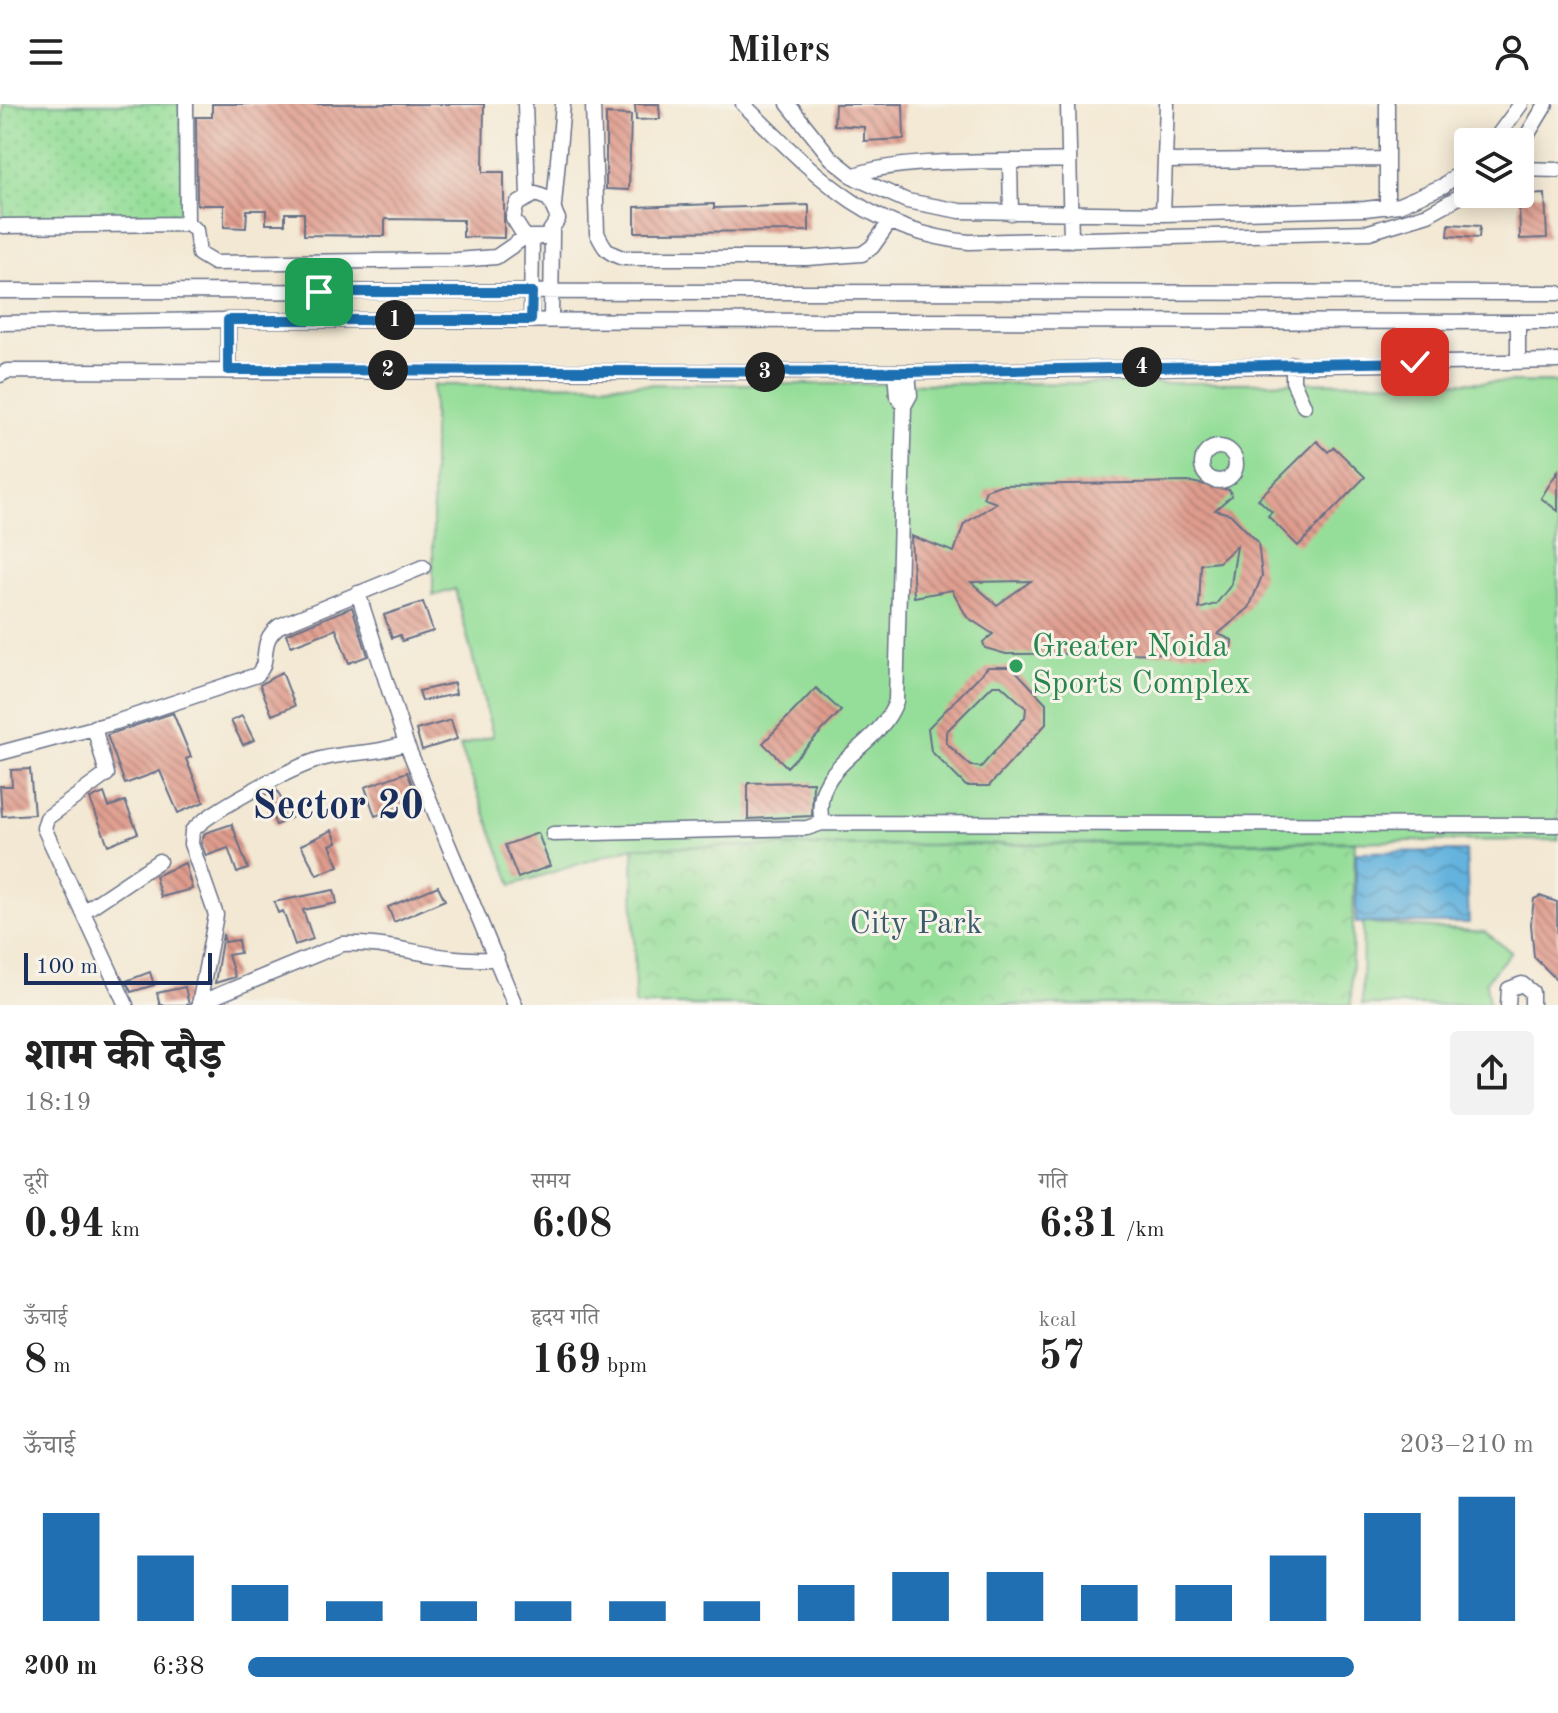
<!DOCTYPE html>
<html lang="hi">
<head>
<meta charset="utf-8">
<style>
	body { margin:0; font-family:"Old Standard TT","Noto Serif Devanagari",serif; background:#f2f2f2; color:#222; height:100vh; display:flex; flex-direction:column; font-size:30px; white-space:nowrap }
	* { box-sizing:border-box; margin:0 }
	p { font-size:26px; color:#767676 }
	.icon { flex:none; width:44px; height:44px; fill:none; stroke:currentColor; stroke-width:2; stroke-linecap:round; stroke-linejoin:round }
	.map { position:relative; height:901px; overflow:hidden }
	.panel { display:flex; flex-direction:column; background:#fff; flex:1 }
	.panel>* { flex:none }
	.buttons { position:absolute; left:1454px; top:24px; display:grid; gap:16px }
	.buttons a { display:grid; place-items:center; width:80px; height:80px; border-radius:8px; background:#fff; box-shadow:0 4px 20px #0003; font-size:40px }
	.scale { position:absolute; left:24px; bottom:20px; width:188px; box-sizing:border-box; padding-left:8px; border:4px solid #1b2f5e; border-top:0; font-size:22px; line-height:28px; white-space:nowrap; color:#1b2f5e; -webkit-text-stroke:6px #f7f3e8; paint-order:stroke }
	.pin { position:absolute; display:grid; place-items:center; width:68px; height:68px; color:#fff; margin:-34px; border-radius:16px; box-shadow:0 4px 12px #0006 }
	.km { position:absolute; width:40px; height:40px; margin:-20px; border-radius:50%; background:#222; color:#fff; font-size:22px; line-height:40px; text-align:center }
	.round { display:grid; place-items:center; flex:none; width:84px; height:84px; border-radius:8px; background:#f2f2f2 }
	.summary { display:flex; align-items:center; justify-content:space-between; height:136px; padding:0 24px }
	h1 { font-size:44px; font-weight:800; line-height:60px }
	.stats { display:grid; grid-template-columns:repeat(3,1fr); gap:12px; height:136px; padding:8px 24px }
	.stats div { display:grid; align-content:center }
	.stats b { font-size:40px; font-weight:800 }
	.stats small { font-size:22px; font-weight:400 }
	.stats p { font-size:22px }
	.chart { height:224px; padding:16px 24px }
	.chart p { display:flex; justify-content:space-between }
	.chart svg { width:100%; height:144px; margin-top:8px; stroke:#1f6fb2; stroke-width:6 }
	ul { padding:0 24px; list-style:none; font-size:26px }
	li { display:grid; grid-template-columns:128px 96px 1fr; align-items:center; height:60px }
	li i { height:20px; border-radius:10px; background:#1f6fb2 }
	header { display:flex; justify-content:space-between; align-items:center; height:104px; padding:0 24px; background:#fff; font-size:36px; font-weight:800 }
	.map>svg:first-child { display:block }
	.grass { fill:url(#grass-dots); stroke:#58867c; stroke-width:2 }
	.park { fill:url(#park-crowns); stroke:#58867c; stroke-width:2 }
	.pitch { fill:#95de99; stroke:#58867c; stroke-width:2 }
	.water { fill:url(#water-waves); stroke:#40719e; stroke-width:2 }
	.building { fill:url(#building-back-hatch); fill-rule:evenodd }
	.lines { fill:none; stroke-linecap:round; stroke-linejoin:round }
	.minor-casing { stroke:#677087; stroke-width:17 }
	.minor { stroke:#fff; stroke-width:14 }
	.route-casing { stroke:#fff; stroke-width:16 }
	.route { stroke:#1f6fb2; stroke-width:10 }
	.leisure-dot { fill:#2e9e5b; stroke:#f7f3e8; stroke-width:3 }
	.labels { text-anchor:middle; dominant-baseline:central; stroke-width:6; stroke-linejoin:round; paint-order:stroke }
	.leisure-label { font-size:32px; fill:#27864d; stroke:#f7f3e8; text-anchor:start }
	.park-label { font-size:32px; fill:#3a5b6d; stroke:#f7f3e8 }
	.district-label { font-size:40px; font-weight:bold; fill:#1b2f5e; stroke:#f7f3e8 }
</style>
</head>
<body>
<header><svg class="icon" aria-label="menu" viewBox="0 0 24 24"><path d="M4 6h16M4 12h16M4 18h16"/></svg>Milers<svg class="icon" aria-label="person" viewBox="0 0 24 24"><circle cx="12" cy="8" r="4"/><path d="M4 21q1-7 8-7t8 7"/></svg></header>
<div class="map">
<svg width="1558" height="901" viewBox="0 0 1558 901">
	<defs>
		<pattern id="grass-dots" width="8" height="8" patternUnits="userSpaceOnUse" patternTransform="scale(2)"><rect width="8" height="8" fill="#95de99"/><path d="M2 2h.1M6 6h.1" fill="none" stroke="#80bf86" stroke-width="1.8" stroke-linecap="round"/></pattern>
		<pattern id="park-crowns" width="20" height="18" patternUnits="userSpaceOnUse" patternTransform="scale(2)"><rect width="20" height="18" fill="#95de99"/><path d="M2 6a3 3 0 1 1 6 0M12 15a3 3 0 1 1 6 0" fill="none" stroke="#80bf86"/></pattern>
		<pattern id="water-waves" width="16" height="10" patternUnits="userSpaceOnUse" patternTransform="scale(2)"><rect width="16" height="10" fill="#64b3de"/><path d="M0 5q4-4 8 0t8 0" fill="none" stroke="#5292b7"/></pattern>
		<pattern id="building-back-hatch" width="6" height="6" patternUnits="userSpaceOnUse" patternTransform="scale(2)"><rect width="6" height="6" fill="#df9c8d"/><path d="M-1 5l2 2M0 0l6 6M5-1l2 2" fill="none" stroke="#b48076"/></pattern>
	</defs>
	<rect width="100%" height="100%" fill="#f7f3e8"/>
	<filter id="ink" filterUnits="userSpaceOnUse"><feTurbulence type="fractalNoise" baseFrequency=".0125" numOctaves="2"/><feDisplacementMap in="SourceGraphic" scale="16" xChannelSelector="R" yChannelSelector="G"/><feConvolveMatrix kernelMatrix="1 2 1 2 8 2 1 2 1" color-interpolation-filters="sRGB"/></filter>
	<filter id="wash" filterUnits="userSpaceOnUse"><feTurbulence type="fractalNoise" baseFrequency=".006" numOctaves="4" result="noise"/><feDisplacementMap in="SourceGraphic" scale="32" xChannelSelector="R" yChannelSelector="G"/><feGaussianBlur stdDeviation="1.8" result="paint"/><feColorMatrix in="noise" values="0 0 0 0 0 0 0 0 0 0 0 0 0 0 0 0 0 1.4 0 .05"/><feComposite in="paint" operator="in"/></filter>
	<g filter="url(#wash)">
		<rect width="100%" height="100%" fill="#f3e8d3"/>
		<path class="grass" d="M 3,0 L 182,0 L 182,116 L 3,116 Z"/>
		<path class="park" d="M 1355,738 L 1351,901 L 635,901 L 633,743 Z"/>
		<path class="pitch" d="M 1558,278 L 1558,736 L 633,743 L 512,781 L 460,642 L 493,632 L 455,485 L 433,492 L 433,281 Z
			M 1363,819 L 1485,828 L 1511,848 L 1486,877 L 1489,901 L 1362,901 Z"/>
		<path class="water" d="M 1466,747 L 1469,819 L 1356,819 L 1356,748 Z"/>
		<g id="blocks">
			<path class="building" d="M 212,0 L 484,0 L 483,68 L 504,68 L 504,134 L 463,133 L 463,116 L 385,115 L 385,132 L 304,131 L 304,109 L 285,109 L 285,120 L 266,120 L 266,106 L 247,106 L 246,124 L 224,123 L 224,101 L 197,101 L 196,13 L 212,13 Z
				M 635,0 L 659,0 L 660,15 L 636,16 Z
				M 835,0 L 903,0 L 904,35 L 864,37 L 864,23 L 834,21 Z
				M 606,10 L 631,11 L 629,86 L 606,85 Z
				M 1545,90 L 1547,134 L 1520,135 L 1519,91 Z
				M 714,100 L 714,104 L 809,101 L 809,127 L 635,128 L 635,103 Z
				M 1449,120 L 1480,122 L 1479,134 L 1448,132 Z
				M 1317,337 L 1328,348 L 1334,343 L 1365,373 L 1298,442 L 1268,412 L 1272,408 L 1258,395 Z
				M 1558,367 L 1558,407 L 1541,394 Z
				M 1191,378 L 1230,386 L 1231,392 L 1215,406 L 1230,410 L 1258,438 L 1262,472 L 1249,504 L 1218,530 L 1232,536 L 1232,543 L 1213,549 L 1006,550 L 985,544 L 983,538 L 993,530 L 967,513 L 952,486 L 914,493 L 911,432 L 954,448 L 964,420 L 996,399 L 983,394 L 986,386 L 1000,381 ZM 1237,442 L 1231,481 L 1216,500 L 1199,505 L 1201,460 L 1219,458 ZM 1031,477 L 997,501 L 971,478 Z
				M 423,498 L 433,527 L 402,537 L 400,531 L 392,534 L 384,511 Z
				M 352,503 L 368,552 L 349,559 L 336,525 L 291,542 L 286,530 Z
				M 988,563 L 1012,563 L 1046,599 L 1046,620 L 989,682 L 966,682 L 931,647 L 928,624 ZM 993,581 L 1001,581 L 1026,604 L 1025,613 L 981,663 L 971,662 L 946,639 L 946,628 Z
				M 282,568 L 295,602 L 272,611 L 260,581 Z
				M 454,579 L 456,590 L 422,597 L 419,587 Z
				M 816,584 L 841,607 L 787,663 L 763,639 Z
				M 173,609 L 191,653 L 186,655 L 204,698 L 178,709 L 160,667 L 125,680 L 107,631 Z
				M 242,612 L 254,636 L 243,641 L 231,617 Z
				M 451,616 L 457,635 L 422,646 L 416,626 Z
				M 30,665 L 34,710 L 2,712 L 0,682 L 12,682 L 11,666 Z
				M 407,668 L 419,697 L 375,712 L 365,683 Z
				M 813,678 L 812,712 L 748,715 L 748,679 Z
				M 276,685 L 291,714 L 276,721 L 262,693 Z
				M 104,689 L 109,703 L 125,697 L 138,729 L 108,741 L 90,695 Z
				M 232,720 L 248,765 L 237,769 L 228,744 L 206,752 L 201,739 L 205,729 Z
				M 332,726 L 337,738 L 330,741 L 339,762 L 317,771 L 301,741 Z
				M 538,729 L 550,762 L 518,774 L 505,741 Z
				M 185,759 L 192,785 L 161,793 L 155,772 Z
				M 438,782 L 445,796 L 394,818 L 388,803 Z
				M 334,786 L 337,799 L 303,806 L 313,835 L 295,841 L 283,807 L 278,809 L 274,798 Z
				M 1540,792 L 1557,798 L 1558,877 L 1534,853 L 1531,820 L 1534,795 Z
				M 223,830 L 225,838 L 238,836 L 240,849 L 228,851 L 235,873 L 215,879 Z
				M 150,868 L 154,881 L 131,888 L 126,877 Z
				M 185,883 L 189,901 L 160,901 L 157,889 Z"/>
		</g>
	</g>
	<g filter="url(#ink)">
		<use href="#blocks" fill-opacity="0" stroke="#677087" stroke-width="2"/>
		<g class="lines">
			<g class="minor-casing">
				<path id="minor" d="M 186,0 L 187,120
					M 525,0 L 528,92
					M 593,0 L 597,129 C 604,144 607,149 623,154 L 807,154 L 862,150 L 872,143 L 889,119
					M 743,0 C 815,70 864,127 969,138 L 1369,128 L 1428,110 L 1468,88
					M 788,0 L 831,54 L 856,74 L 907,97 L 960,107 L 1163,110 L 1365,105 L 1399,101 L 1443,82 L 1468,62
					M 1068,0 L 1071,136
					M 1387,0 L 1387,103
					M 1493,38 L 1521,0
					M 1520,43 L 1546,0
					M 1166,57 L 1386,55
					M 1010,59 L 1011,109
					M 1520,65 L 1558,66
					M 852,72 C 905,52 1008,59 1068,56
					M 554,101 L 563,0
					M 1163,110 L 1167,0
					M 3,122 L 187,120 L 196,126 L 199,150 L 214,159 L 457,156 L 496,153 L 525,133 L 546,133 L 558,115 L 549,95 L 536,90 L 517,100 L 513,114 L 525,133
					M 0,187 L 1558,189
					M 228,216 L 228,266
					M 531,216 L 532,135
					M 551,216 L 552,128
					M 1518,218 L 1518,257
					M 0,219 L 228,216 L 1558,218
					M 1293,260 L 1293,277 L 1304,302
					M 895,268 L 897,292 L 904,302
					M 0,271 L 7,267 L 908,268 L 1558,257
					M1202 360a17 17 0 1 1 34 0a17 17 0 1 1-34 0Z
					M 358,489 L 406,639 L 515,901
					M 94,623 L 107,670 L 47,714 L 44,724 L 126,901
					M 0,649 L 116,618 L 257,571 C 272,555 257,539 279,522 L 423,463
					M 822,719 C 809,658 879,647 896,597 L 904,302 L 910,291 L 908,268
					M 553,730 L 807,724 L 822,719 L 1558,721
					M 83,808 L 159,757
					M 199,899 L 342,840 C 394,837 444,861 497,854
					M 199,901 L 216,811 L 191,740 L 192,727 C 211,706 293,663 321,655 C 351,647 374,651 406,639
					M 1508,901 L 1509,885 L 1522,880 L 1532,888 L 1532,901"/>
			</g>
			<use href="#minor" class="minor"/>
		</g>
	</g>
	<g class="lines" filter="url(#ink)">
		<g class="route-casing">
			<path id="route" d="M 319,188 L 532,188 L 531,216 L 228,216 L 228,266 L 908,268 L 1415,258"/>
		</g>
		<use href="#route" class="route"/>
	</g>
	<circle class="leisure-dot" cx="1016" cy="562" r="8"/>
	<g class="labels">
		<g class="leisure-label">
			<text x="1032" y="544">Greater Noida<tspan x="1032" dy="37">Sports Complex</tspan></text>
		</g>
		<g class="park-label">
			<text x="916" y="821">City Park</text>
		</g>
		<g class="district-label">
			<text x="338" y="704">Sector 20</text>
		</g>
	</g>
</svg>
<div class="buttons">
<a><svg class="icon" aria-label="layers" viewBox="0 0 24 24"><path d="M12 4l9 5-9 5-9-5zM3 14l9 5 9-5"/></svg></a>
</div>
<div class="scale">100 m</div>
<div class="pin" style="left:319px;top:188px;background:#1e9e55"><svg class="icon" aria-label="arrive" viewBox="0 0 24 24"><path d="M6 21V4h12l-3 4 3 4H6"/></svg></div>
<div class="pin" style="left:1415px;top:258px;background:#d93025"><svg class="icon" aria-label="check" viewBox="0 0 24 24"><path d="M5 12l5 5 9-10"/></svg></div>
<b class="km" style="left:395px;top:216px">1</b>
<b class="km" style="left:388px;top:266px">2</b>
<b class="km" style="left:765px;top:268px">3</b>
<b class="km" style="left:1142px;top:263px">4</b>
</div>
<section class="panel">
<div class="summary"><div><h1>शाम की दौड़</h1><p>18:19</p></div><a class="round"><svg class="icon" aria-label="share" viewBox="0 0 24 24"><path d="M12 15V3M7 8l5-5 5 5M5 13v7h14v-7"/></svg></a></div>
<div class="stats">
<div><p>दूरी</p><b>0.94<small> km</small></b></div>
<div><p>समय</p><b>6:08</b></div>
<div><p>गति</p><b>6:31<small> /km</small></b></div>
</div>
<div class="stats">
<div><p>ऊँचाई</p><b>8<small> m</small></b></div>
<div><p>हृदय गति</p><b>169<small> bpm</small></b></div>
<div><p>kcal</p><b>57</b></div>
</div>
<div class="chart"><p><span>ऊँचाई</span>203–210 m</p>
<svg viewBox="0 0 160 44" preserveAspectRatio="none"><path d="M5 44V11M15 44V24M25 44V33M35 44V38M45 44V38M55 44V38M65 44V38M75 44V38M85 44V33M95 44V29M105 44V29M115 44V33M125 44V33M135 44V24M145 44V11M155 44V6"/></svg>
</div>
<ul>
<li><b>200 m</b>6:38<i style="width:86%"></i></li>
</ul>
</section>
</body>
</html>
